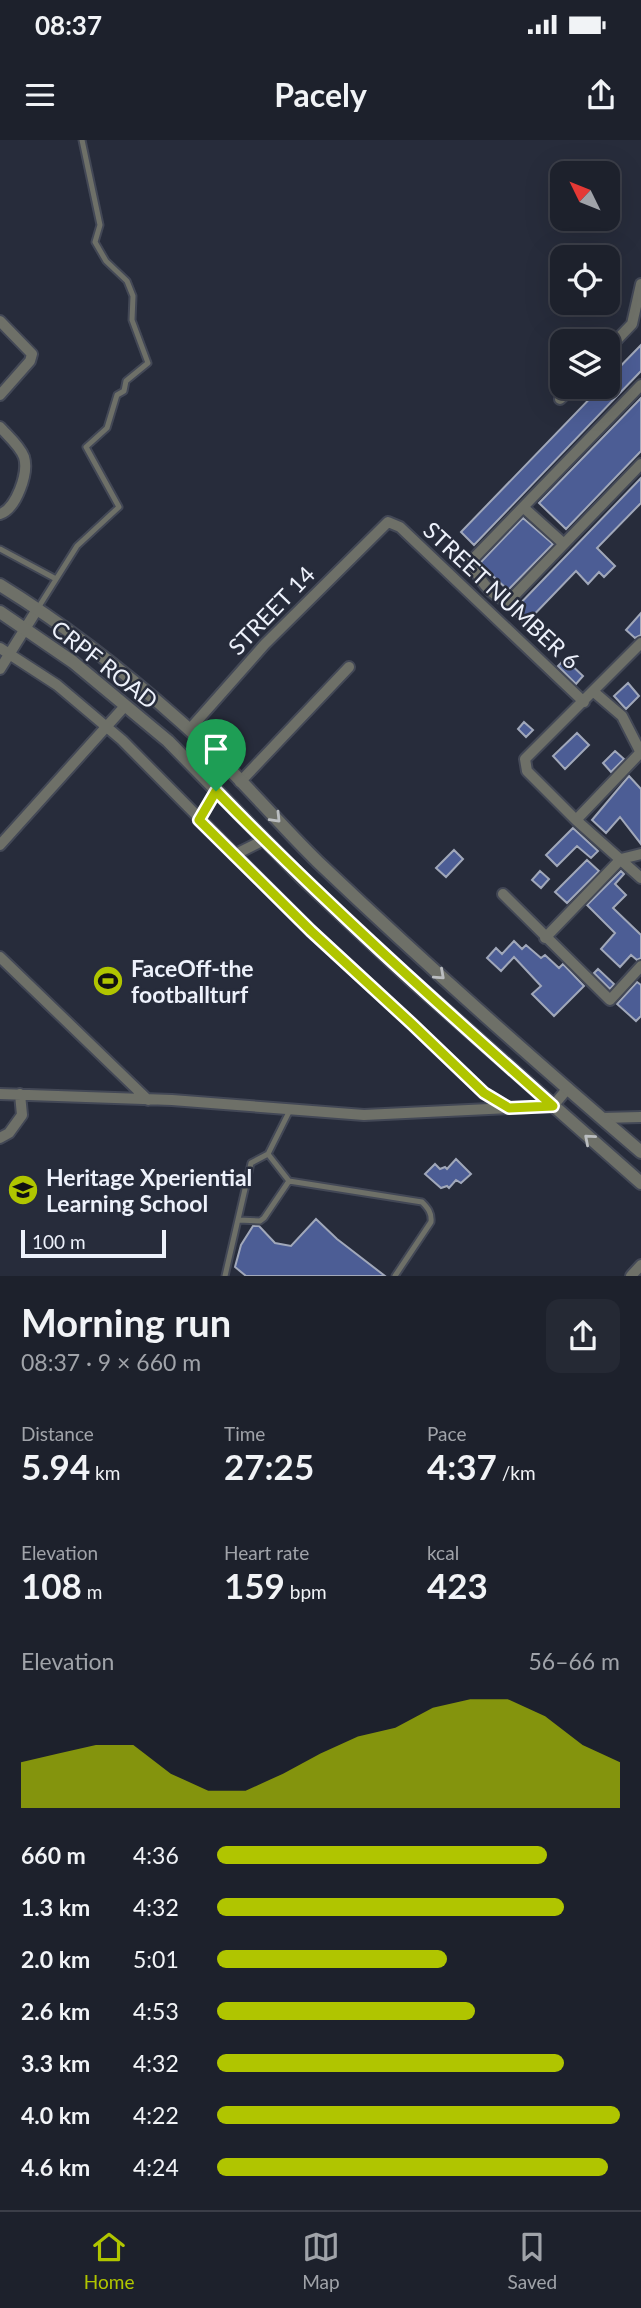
<!DOCTYPE html>
<html lang="en">
<head>
<meta charset="utf-8">
<style>
	body { margin:0; font-family:Lato,sans-serif; background:#252934; color:#f1f3f6; height:100vh; display:flex; flex-direction:column; font-size:26px; white-space:nowrap }
	* { box-sizing:border-box; margin:0 }
	p { font-size:23px; color:#a0a3a9 }
	.icon { flex:none; width:38px; height:38px; fill:none; stroke:currentColor; stroke-width:2; stroke-linecap:round; stroke-linejoin:round }
	.map { position:relative; height:1136px; overflow:hidden }
	.sheet { display:flex; flex-direction:column; background:#1d212c; flex:1 }
	.sheet>* { flex:none }
	.needle { width:46px; rotate:313deg }
	.controls { position:absolute; left:550px; top:21px; display:grid; gap:14px }
	.controls a { display:grid; place-items:center; width:70px; height:70px; border-radius:14px; background:#1d212c; box-shadow:0 7px 28px #0002,0 0 0 2px #3b3e48; font-size:35px }
	.scale { position:absolute; left:21px; bottom:18px; width:145px; box-sizing:border-box; padding-left:7px; border:4px solid #edf1fb; border-top:0; font-size:19px; line-height:24px; white-space:nowrap; color:#edf1fb; -webkit-text-stroke:5px #272c3b; paint-order:stroke }
	.pin { position:absolute; display:grid; place-items:center; width:60px; height:60px; color:#fff; margin:-72px -30px; border-radius:50% 50% 50% 0; rotate:-45deg; box-shadow:0 0 7px #0007 }
	.pin .icon { rotate:45deg }
	.round { display:grid; place-items:center; flex:none; width:74px; height:74px; border-radius:14px; background:#252934 }
	.headline { display:flex; align-items:center; justify-content:space-between; height:119px; padding:0 21px }
	h1 { font-size:38px; font-weight:700; line-height:52px }
	.metrics { display:grid; grid-template-columns:repeat(3,1fr); gap:10px; height:119px; padding:7px 21px }
	.metrics div { display:grid; align-content:center }
	.metrics b { font-size:35px; font-weight:700 }
	.metrics small { font-size:19px; font-weight:400 }
	.metrics p { font-size:19px }
	.chart { height:196px; padding:14px 21px }
	.chart p { display:flex; justify-content:space-between }
	.chart svg { width:100%; height:126px; margin-top:7px; fill:#b0c500; opacity:.7 }
	ul { padding:0 21px; list-style:none; font-size:23px }
	li { display:grid; grid-template-columns:112px 84px 1fr; align-items:center; height:52px }
	li i { height:18px; border-radius:9px; background:#b0c500 }
	.status { display:flex; justify-content:space-between; align-items:center; height:49px; padding:0 35px; background:#1d212c; direction:ltr }
	.status svg { height:19px; fill:currentColor }
	header { display:flex; justify-content:space-between; align-items:center; height:91px; padding:0 21px; background:#1d212c; font-size:32px; font-weight:700 }
	.tab-bar { display:flex; justify-content:space-around; align-items:center; height:98px; border-top:2px solid #3b3e48; background:#1d212c; font-size:19px; color:#a0a3a9 }
	.tab-bar a { display:grid; justify-items:center; gap:4px }
	.tab-bar .current { color:#b0c500 }
	.map>svg:first-child { display:block }
	.building { fill:#4c5d95; stroke:#a1a8ba; stroke-width:2 }
	.lines { fill:none; stroke-linecap:round; stroke-linejoin:round }
	.service-casing { stroke:#434856; stroke-width:9 }
	.minor-casing { stroke:#434856; stroke-width:14 }
	.tertiary-casing { stroke:#434856; stroke-width:16 }
	.service { stroke:#6e7068; stroke-width:5 }
	.minor { stroke:#6e7068; stroke-width:10 }
	.tertiary { stroke:#6e7068; stroke-width:12 }
	.oneway { stroke:#babdc0 }
	.route-casing { stroke:#fff; stroke-width:14 }
	.route { stroke:#b0c500; stroke-width:9 }
	.labels { text-anchor:middle; dominant-baseline:central; stroke-width:5; stroke-linejoin:round; paint-order:stroke }
	.street-label { font-size:23px; fill:#edf1fb; stroke:#272c3b }
	.poi-label { font-size:23px; font-weight:bold; fill:#edf1fb; stroke:#272c3b; text-anchor:start }
</style>
</head>
<body>
<div class="status"><b>08:37</b><svg viewBox="0 0 49 12"><path d="M0 12V9h3v3zM5 12V6h3v6zM10 12V3h3v9zM15 12V0h3v12zM26 1h20v11H26zM47 4h2v5h-2z"/></svg></div>
<header><svg class="icon" aria-label="menu" viewBox="0 0 24 24"><path d="M4 6h16M4 12h16M4 18h16"/></svg>Pacely<svg class="icon" aria-label="share" viewBox="0 0 24 24"><path d="M12 15V3M7 8l5-5 5 5M5 13v7h14v-7"/></svg></header>
<div class="map">
<svg width="641" height="1136" viewBox="0 0 641 1136">
	<rect width="100%" height="100%" fill="#272c3b"/>
	<path class="building" d="M 641,205 L 641,231 L 474,405 L 461,392 L 601,247 L 607,247 L 607,240 Z
		M 641,258 L 641,311 L 566,389 L 539,363 Z
		M 641,338 L 641,363 L 597,408 L 615,426 L 604,437 L 599,432 L 588,444 L 576,431 L 525,484 L 512,472 Z
		M 523,378 L 553,404 L 508,450 L 483,427 L 481,422 Z
		M 641,473 L 641,495 L 635,498 L 626,490 Z
		M 565,519 L 583,536 L 576,544 L 558,526 Z
		M 628,543 L 639,556 L 626,569 L 614,556 Z
		M 524,582 L 533,590 L 526,597 L 518,589 Z
		M 577,593 L 589,605 L 565,629 L 553,616 Z
		M 615,611 L 624,619 L 611,632 L 603,623 Z
		M 629,636 L 641,649 L 641,704 L 620,677 L 606,693 L 592,680 Z
		M 573,688 L 598,711 L 591,718 L 577,706 L 557,726 L 546,715 Z
		M 454,710 L 463,719 L 446,737 L 436,728 Z
		M 587,720 L 599,731 L 567,763 L 555,752 Z
		M 540,731 L 549,739 L 541,748 L 532,740 Z
		M 621,731 L 624,734 L 615,744 L 626,755 L 613,768 L 641,795 L 641,818 L 637,820 L 631,815 L 620,827 L 601,809 L 615,793 L 587,765 Z
		M 514,801 L 522,809 L 526,805 L 541,818 L 545,815 L 559,828 L 563,824 L 584,846 L 554,876 L 532,854 L 541,846 L 514,817 L 501,831 L 487,818 L 496,808 L 502,814 Z
		M 598,829 L 614,844 L 610,849 L 594,833 Z
		M 637,842 L 641,845 L 641,876 L 636,881 L 617,864 Z
		M 456,1019 L 471,1034 L 461,1043 L 456,1040 L 449,1048 L 447,1046 L 441,1048 L 425,1034 L 435,1024 L 440,1029 L 445,1027 L 447,1029 Z
		M 316,1079 L 337,1099 L 385,1136 L 246,1136 L 235,1127 L 241,1105 L 253,1086 L 259,1086 L 275,1103 L 291,1106 Z"/>
	<g class="lines">
		<g class="service-casing">
			<path id="service" d="M 0,409 L 56,439
				M 38,468 L 77,406 L 119,367 L 86,307 L 107,288 L 117,255 L 124,251 L 126,241 L 148,223 L 132,180 L 133,156 L 127,141 L 106,121 L 95,102 L 100,85 L 82,0
				M 268,1014 L 289,1041 L 422,1062 C 428,1068 432,1073 431,1082 L 395,1136
				M 238,1080 L 260,1081 L 264,1078 L 289,1041
				M 225,1136 L 251,1023 L 268,1014 L 290,970"/>
		</g>
		<g class="minor-casing">
			<path id="minor" d="M 0,181 L 32,214 L 30,221 L 0,255
				M 607,210 L 632,184 L 641,144
				M 641,245 L 472,420 C 475,436 492,458 509,461 L 641,324
				M 560,259 L 572,247
				M 0,287 C 8,296 20,306 24,317 C 29,333 16,369 0,374
				M 523,367 L 564,404
				M 641,503 L 525,619 L 527,631 L 576,680 L 641,738
				M 0,508 L 57,545 L 122,600 L 311,791 L 412,884 L 484,953 L 509,968
				M 0,529 L 38,468
				M 594,552 L 622,576 L 641,613
				M 189,590 L 265,504 L 388,382 L 400,387 L 584,562
				M 240,642 L 349,527
				M 199,680 L 216,651
				M 576,680 L 641,612
				M 0,705 L 125,566
				M 234,715 L 264,700
				M 503,754 L 610,860 L 641,826
				M 545,798 L 621,719 L 641,714
				M 0,817 L 148,960
				M 0,954 L 172,960 L 364,975 L 553,966 L 568,948
				M 601,978 L 641,977
				M 0,998 L 9,993 L 22,975 L 20,954
				M 631,1136 L 641,1125"/>
		</g>
		<g class="tertiary-casing">
			<path id="tertiary" d="M 0,445 C 65,485 125,532 181,582 C 230,625 272,677 318,722 C 423,822 531,918 641,1012
				M 0,472 L 73,522 L 168,601 L 302,738 L 408,837 L 641,1043"/>
		</g>
		<use href="#service" class="service"/>
		<use href="#minor" class="minor"/>
		<use href="#tertiary" class="tertiary"/>
	</g>
	<defs><path id="oneway-chevron" d="M-2-3.5L2.5 0L-2 3.5" fill="none" stroke-width="1.6" stroke-linecap="round" stroke-linejoin="round" transform="scale(1.75)"/></defs>
	<g class="oneway">
		<use href="#oneway-chevron" transform="translate(276 678) rotate(46)"/>
		<use href="#oneway-chevron" transform="translate(440 835) rotate(42)"/>
		<use href="#oneway-chevron" transform="translate(589 999) rotate(-139)"/>
	</g>
	<g class="lines">
		<g class="route-casing">
			<path id="route" d="M 216,651 C 323,761 438,864 553,966 L 509,968 L 484,953 L 412,884 L 311,791 L 199,680 Z"/>
		</g>
		<use href="#route" class="route"/>
	</g>
	<defs>
		<g id="stadium-disc" transform="scale(1.575)"><circle r="9.5" fill="#b0c500" stroke="#272c3b"/><path d="M0-5a6.5 5 0 1 0 0 10a6.5 5 0 1 0 0-10ZM-3.5-1.8h7v3.6h-7Z" fill="#111"/></g>
		<g id="school-disc" transform="scale(1.575)"><circle r="9.5" fill="#b0c500" stroke="#272c3b"/><path d="M0-5L7-2L0 1L-7-2ZM-4 1L0 2.5L4 1V4Q0 6-4 4Z" fill="#111"/></g>
	</defs>
	<g fill-rule="evenodd">
		<use href="#stadium-disc" x="108" y="841"/>
		<use href="#school-disc" x="23" y="1050"/>
	</g>
	<g class="labels">
		<g class="street-label">
			<text transform="translate(502 455) rotate(43)">STREET NUMBER 6</text>
			<text transform="translate(271 470) rotate(-46)">STREET 14</text>
			<text transform="translate(105 524) rotate(38)">CRPF ROAD</text>
		</g>
		<g class="poi-label">
			<text x="131" y="828">FaceOff-the<tspan x="131" dy="26">footballturf</tspan></text>
			<text x="46" y="1037">Heritage Xperiential<tspan x="46" dy="26">Learning School</tspan></text>
		</g>
	</g>
</svg>
<div class="controls">
<a><svg class="needle" viewBox="-14 -14 28 28"><path d="M0-13l5 13h-10z" fill="#e53935"/><path d="M0 13l5-13h-10z" fill="#a0a3a9"/></svg></a>
<a><svg class="icon" aria-label="locate" viewBox="0 0 24 24"><circle cx="12" cy="12" r="6"/><path d="M12 2v4M12 18v4M2 12h4M18 12h4"/></svg></a>
<a><svg class="icon" aria-label="layers" viewBox="0 0 24 24"><path d="M12 4l9 5-9 5-9-5zM3 14l9 5 9-5"/></svg></a>
</div>
<div class="scale">100 m</div>
<div class="pin" style="left:216px;top:651px;background:#1e9e55"><svg class="icon" aria-label="arrive" viewBox="0 0 24 24"><path d="M6 21V4h12l-3 4 3 4H6"/></svg></div>
</div>
<section class="sheet">
<div class="headline"><div><h1>Morning run</h1><p>08:37 · 9 × 660 m</p></div><a class="round"><svg class="icon" aria-label="share" viewBox="0 0 24 24"><path d="M12 15V3M7 8l5-5 5 5M5 13v7h14v-7"/></svg></a></div>
<div class="metrics">
<div><p>Distance</p><b>5.94<small> km</small></b></div>
<div><p>Time</p><b>27:25</b></div>
<div><p>Pace</p><b>4:37<small> /km</small></b></div>
</div>
<div class="metrics">
<div><p>Elevation</p><b>108<small> m</small></b></div>
<div><p>Heart rate</p><b>159<small> bpm</small></b></div>
<div><p>kcal</p><b>423</b></div>
</div>
<div class="chart"><p><span>Elevation</span>56–66 m</p>
<svg viewBox="0 0 160 44" preserveAspectRatio="none"><path d="M0 44V28L10 25L20 22L30 22L40 32L50 38L60 38L70 32L80 25L90 19L100 16L110 9L120 6L130 6L140 12L150 22L160 28V44z"/></svg>
</div>
<ul>
<li><b>660 m</b>4:36<i style="width:82%"></i></li>
<li><b>1.3 km</b>4:32<i style="width:86%"></i></li>
<li><b>2.0 km</b>5:01<i style="width:57%"></i></li>
<li><b>2.6 km</b>4:53<i style="width:64%"></i></li>
<li><b>3.3 km</b>4:32<i style="width:86%"></i></li>
<li><b>4.0 km</b>4:22<i style="width:100%"></i></li>
<li><b>4.6 km</b>4:24<i style="width:97%"></i></li>
</ul>
</section>
<nav class="tab-bar">
<a class="current"><svg class="icon" aria-label="home" viewBox="0 0 24 24"><path d="M3 11l9-7 9 7M6 9v11h12V9"/></svg>Home</a>
<a><svg class="icon" aria-label="map" viewBox="0 0 24 24"><path d="M3 6l6-2 6 2 6-2v14l-6 2-6-2-6 2zM9 4v14M15 6v14"/></svg>Map</a>
<a><svg class="icon" aria-label="saved" viewBox="0 0 24 24"><path d="M7 4h10v16l-5-4-5 4z"/></svg>Saved</a>
</nav>
</body>
</html>
